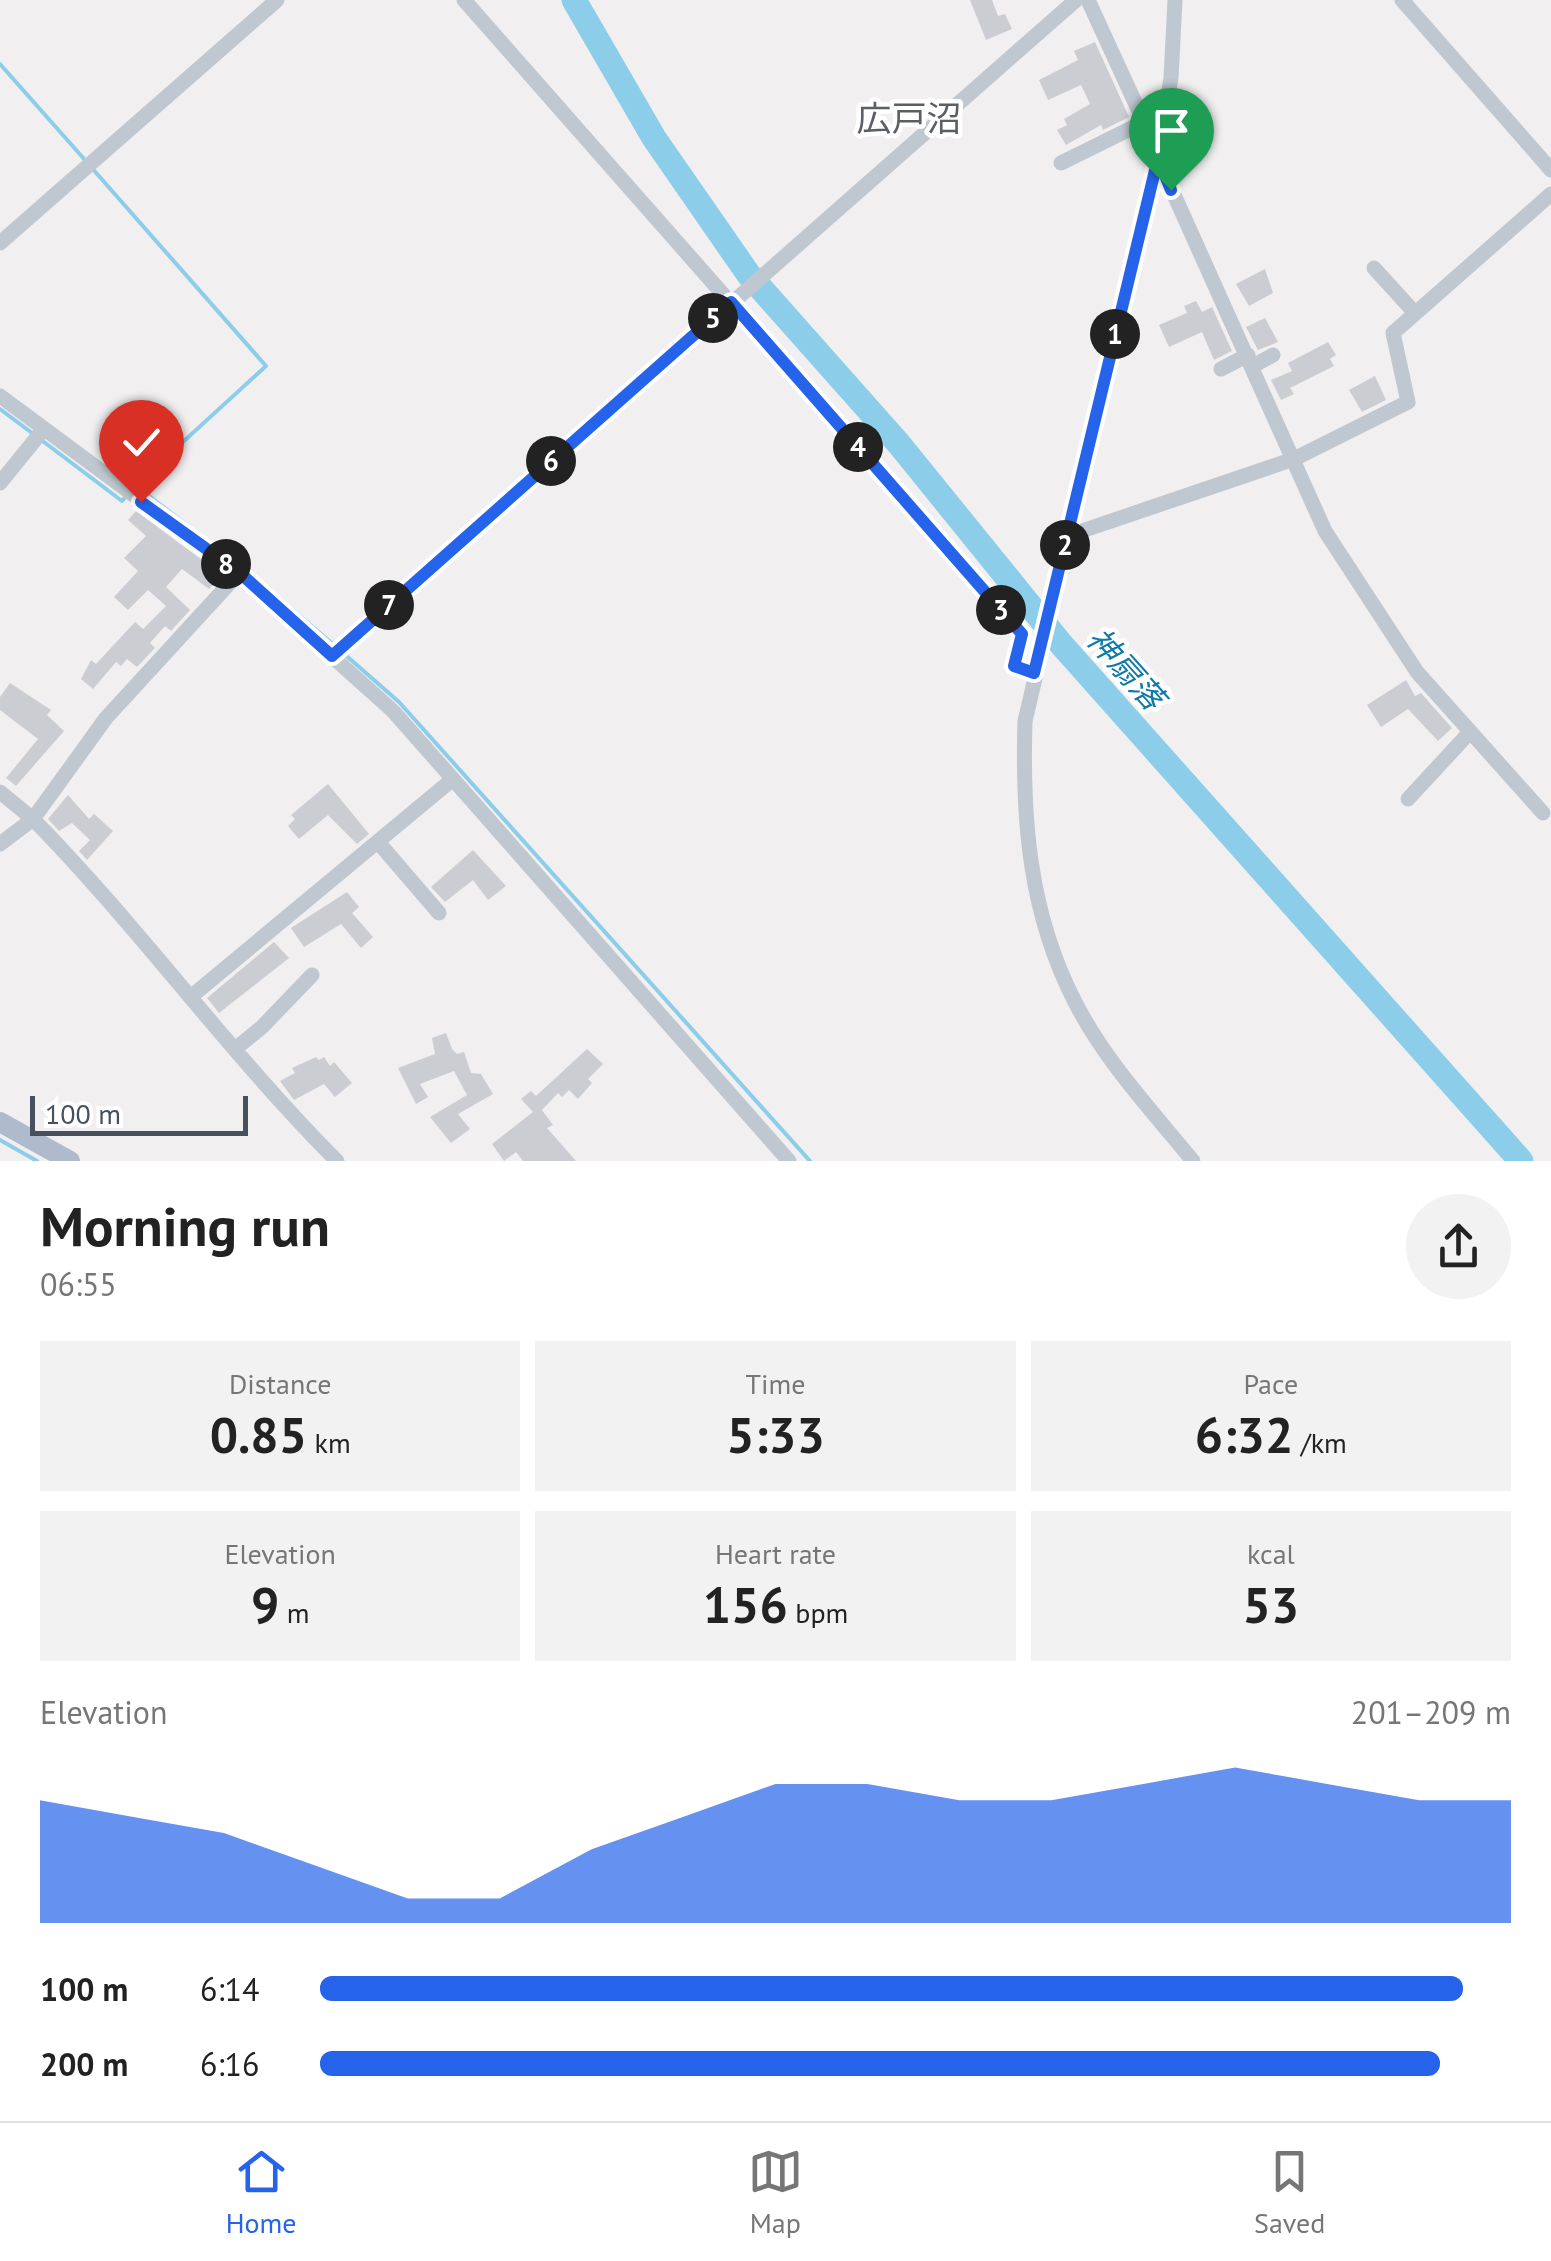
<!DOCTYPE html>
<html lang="en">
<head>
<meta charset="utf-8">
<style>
	body { margin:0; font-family:"PT Sans","Noto Sans JP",sans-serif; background:#f2f2f2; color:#222; height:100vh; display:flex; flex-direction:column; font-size:38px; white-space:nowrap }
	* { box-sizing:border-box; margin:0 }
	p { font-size:32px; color:#767676 }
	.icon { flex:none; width:55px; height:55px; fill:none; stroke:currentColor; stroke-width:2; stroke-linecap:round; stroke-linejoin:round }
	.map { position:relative; height:1161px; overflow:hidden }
	.drawer { display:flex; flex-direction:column; background:#fff; flex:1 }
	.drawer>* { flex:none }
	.scale { position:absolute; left:30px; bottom:25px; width:218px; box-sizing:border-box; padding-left:10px; border:5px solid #47505c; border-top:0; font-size:28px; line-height:35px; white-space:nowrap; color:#47505c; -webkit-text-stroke:8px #fff; paint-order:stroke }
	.pin { position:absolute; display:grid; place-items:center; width:85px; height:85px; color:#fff; margin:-102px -42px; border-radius:50% 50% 50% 0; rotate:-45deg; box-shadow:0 0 10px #0007 }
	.pin .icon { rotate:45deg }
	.km { position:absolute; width:50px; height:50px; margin:-25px; border-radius:50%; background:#222; color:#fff; font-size:28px; line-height:50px; text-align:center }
	.round { display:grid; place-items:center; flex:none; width:105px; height:105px; border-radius:52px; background:#f2f2f2 }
	.overview { display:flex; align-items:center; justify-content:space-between; height:170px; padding:0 40px }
	h1 { font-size:55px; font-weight:600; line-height:75px }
	.stats { display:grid; grid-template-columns:repeat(3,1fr); gap:15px; height:170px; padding:10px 40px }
	.stats div { display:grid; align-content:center; border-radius:0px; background:#f2f2f2; text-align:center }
	.stats b { font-size:50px; font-weight:600 }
	.stats small { font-size:28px; font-weight:400 }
	.stats p { font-size:28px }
	.chart { height:280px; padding:20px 40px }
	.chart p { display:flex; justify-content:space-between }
	.chart svg { width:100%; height:180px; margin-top:10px; fill:#2563eb; opacity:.7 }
	ul { padding:0 40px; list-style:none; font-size:32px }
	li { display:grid; grid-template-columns:160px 120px 1fr; align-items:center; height:75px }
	li i { height:25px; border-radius:12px; background:#2563eb }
	.tab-bar { display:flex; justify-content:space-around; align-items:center; height:140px; border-top:2px solid #e0e0e0; background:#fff; font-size:28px; color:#767676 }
	.tab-bar a { display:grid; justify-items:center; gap:5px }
	.tab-bar .selected { color:#2563eb }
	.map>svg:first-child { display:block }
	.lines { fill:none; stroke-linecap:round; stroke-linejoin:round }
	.stream { stroke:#8cceea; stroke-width:4 }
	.river { stroke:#8cceea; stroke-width:25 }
	.building { fill:#cccdd3 }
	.minor { stroke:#bfc8d0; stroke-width:15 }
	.major { stroke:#afbbcd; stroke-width:20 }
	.route-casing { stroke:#fff; stroke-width:20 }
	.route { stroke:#2563eb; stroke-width:12 }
	.labels { text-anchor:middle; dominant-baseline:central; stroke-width:9; stroke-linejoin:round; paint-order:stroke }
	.water-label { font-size:32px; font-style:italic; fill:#0f7aa7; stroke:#fff }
	.quarter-label { font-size:35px; fill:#5b5e64; stroke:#fff }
</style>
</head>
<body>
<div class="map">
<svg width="1551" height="1161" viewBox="0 0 1551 1161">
	<rect width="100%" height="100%" fill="#f1efef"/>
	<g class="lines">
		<path class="stream" d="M 0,64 L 85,160
			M 91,167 L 266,366 L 137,484
			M 0,409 L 32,433
			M 40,439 L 122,501 L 127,495
			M 136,486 L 200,535
			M 251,574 L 335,646
			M 342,652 L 399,702 L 810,1161
			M 0,1140 L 37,1161"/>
		<path class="river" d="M 574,0 L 654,138 L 749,275 L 899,444 L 1061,644 L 1521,1161"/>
	</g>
	<path class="building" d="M 970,0 L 992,0 L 998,16 L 1005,14 L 1012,29 L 986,40 Z
		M 1095,42 L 1129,117 L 1103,130 L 1101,125 L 1066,145 L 1057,130 L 1067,125 L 1064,119 L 1090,104 L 1081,85 L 1048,100 L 1039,80 L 1078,60 L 1074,51 Z
		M 1265,269 L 1273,293 L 1249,306 L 1236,284 Z
		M 1196,301 L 1202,312 L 1212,307 L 1232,351 L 1214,360 L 1202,332 L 1169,347 L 1159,325 L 1187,313 L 1184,306 Z
		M 1265,318 L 1278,342 L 1258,350 L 1246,327 Z
		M 1328,342 L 1336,355 L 1330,359 L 1334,366 L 1290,388 L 1294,394 L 1281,400 L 1271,380 L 1292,371 L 1288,363 Z
		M 1375,376 L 1386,400 L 1362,412 L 1349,390 Z
		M 136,511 L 222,575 L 209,589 L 182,569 L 166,587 L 190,610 L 171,631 L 165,626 L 150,643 L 155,648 L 137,667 L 127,659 L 121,666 L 116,662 L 93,689 L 81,679 L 91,660 L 96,664 L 135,622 L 143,629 L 166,606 L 148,590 L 128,610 L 114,597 L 138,571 L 124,558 L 146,536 L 128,520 Z
		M 1406,680 L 1415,696 L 1421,693 L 1452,728 L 1438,741 L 1408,709 L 1381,727 L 1367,705 Z
		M 10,683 L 51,710 L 47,715 L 64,731 L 16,786 L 6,778 L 38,739 L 0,710 L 0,697 Z
		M 328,784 L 369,834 L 357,844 L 328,815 L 299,839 L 288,826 L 295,819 L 291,815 Z
		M 68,795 L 89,819 L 94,814 L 113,831 L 87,860 L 79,851 L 90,840 L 72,823 L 59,831 L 48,819 Z
		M 473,850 L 506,886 L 488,900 L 473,880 L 445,902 L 431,887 Z
		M 347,892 L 359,907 L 352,913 L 373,937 L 361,948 L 341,924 L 304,947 L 291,928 Z
		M 274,942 L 289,958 L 219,1013 L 207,998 Z
		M 446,1033 L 452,1049 L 457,1054 L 464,1052 L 471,1073 L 481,1074 L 493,1094 L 458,1114 L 470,1129 L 451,1143 L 430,1117 L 467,1095 L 454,1071 L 420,1084 L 428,1097 L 416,1104 L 398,1068 L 435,1054 L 432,1038 Z
		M 587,1049 L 603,1064 L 588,1079 L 592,1083 L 578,1099 L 569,1090 L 562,1097 L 558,1093 L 542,1110 L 553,1125 L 547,1128 L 576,1161 L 523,1161 L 516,1152 L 504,1161 L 492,1144 L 533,1112 L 521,1099 L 531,1091 L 536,1096 Z
		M 316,1057 L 319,1060 L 324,1057 L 330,1066 L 334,1062 L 352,1083 L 335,1097 L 324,1084 L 294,1100 L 280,1081 L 295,1073 L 292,1068 Z"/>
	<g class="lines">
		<path class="minor" d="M 464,0 L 1022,634 L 1015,666 L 1034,673
			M 1088,0 L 1144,122 L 1161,137
			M 1175,0 L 1171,78 L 1157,158 L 1025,721 C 1022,819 1029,913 1075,1002 C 1105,1061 1152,1111 1193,1161
			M 1402,0 L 1551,170
			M 1158,159 L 1325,531 L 1417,672 L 1543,813
			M 1061,163 L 1144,122
			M 0,243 L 277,0
			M 1374,268 L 1415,313
			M 1253,366 L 1273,355
			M 1221,369 L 1248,355
			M 0,396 L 239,573 L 393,711 L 789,1161
			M 0,483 L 43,430
			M 1067,536 L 1294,459 L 1408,402 L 1393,333 L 1551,194
			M 331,656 L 1076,0
			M 0,792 L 33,819 L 106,718 L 239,573
			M 1408,799 L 1469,733
			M 378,842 L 439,913
			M 0,844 L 33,819 C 140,928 229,1053 337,1161
			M 193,995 L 453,779
			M 235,1049 L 262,1027 L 312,975"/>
		<path class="major" d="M 0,1122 L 70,1161"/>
	</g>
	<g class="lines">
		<g class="route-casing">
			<path id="route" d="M 141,502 L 240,573 L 332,656 L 731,302 L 1022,634 L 1014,666 L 1034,673 L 1158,158 L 1171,190"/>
		</g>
		<use href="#route" class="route"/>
	</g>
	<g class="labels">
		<g class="water-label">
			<text transform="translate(1126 668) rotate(48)">神扇落</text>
		</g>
		<g class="quarter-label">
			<text x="909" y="118">広戸沼</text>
		</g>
	</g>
</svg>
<div class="scale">100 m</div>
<div class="pin" style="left:1171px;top:190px;background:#1e9e55"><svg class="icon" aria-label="arrive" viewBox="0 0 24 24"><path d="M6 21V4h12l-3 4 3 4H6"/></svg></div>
<div class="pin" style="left:141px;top:502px;background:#d93025"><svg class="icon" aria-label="check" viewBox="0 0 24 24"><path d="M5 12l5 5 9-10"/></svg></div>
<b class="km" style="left:1115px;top:334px">1</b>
<b class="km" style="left:1065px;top:545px">2</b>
<b class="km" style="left:1001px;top:610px">3</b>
<b class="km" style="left:858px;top:447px">4</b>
<b class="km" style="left:713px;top:318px">5</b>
<b class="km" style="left:551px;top:461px">6</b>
<b class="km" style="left:389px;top:605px">7</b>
<b class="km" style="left:226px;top:564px">8</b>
</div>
<section class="drawer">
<div class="overview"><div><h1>Morning run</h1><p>06:55</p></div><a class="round"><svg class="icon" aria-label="share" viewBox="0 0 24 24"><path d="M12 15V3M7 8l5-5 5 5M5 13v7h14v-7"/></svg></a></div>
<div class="stats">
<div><p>Distance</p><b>0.85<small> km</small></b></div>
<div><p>Time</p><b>5:33</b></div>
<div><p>Pace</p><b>6:32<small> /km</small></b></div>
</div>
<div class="stats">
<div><p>Elevation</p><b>9<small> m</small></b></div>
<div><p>Heart rate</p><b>156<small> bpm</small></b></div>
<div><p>kcal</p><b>53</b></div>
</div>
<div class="chart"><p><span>Elevation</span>201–209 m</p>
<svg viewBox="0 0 160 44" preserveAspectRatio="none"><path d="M0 44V14L10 18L20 22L30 30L40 38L50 38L60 26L70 18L80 10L90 10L100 14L110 14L120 10L130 6L140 10L150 14L160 14V44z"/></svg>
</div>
<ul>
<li><b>100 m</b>6:14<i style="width:96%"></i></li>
<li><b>200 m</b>6:16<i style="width:94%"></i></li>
</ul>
</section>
<nav class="tab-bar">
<a class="selected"><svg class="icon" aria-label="home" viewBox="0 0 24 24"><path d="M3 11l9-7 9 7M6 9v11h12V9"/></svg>Home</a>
<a><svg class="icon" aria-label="map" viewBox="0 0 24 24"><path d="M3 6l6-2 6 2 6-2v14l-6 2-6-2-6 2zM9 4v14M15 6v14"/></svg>Map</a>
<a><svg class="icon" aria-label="saved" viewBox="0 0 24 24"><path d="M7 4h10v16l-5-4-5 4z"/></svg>Saved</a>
</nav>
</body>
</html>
